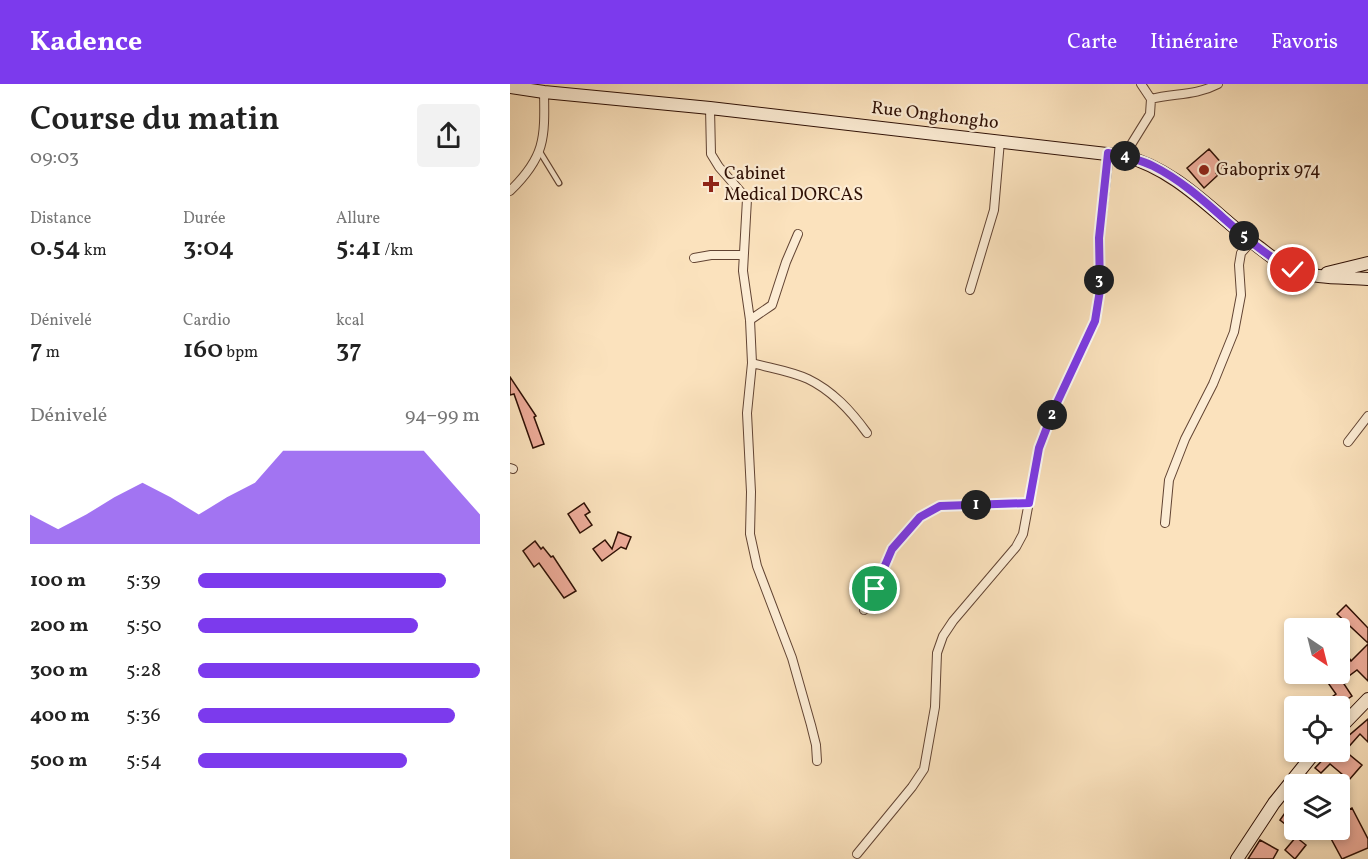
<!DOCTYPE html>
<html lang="fr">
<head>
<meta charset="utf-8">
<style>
	body { margin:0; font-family:Vollkorn,serif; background:#f2f2f2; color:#222; height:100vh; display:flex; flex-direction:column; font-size:22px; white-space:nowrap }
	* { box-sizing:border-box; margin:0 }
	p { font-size:20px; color:#767676 }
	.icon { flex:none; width:33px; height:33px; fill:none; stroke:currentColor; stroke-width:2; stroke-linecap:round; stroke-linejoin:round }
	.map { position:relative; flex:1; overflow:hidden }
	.drawer { display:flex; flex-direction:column; background:#fff; width:510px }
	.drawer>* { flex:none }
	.needle { width:39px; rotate:145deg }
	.tools { position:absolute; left:774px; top:534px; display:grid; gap:12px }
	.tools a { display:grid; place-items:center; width:66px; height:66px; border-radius:6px; background:#fff; box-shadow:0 3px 9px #0003; font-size:30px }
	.pin { position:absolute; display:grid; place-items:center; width:51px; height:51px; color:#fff; margin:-26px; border:3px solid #fff; border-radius:50%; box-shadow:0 2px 6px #0007 }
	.km { position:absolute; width:30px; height:30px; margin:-15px; border-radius:50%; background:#222; color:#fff; font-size:16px; line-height:30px; text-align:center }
	.round { display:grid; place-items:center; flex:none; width:63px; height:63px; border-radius:6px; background:#f2f2f2 }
	.head { display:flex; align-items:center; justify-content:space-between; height:102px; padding:0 30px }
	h1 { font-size:33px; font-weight:600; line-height:45px }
	.metrics { display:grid; grid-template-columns:repeat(3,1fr); gap:9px; height:102px; padding:6px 30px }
	.metrics div { display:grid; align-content:center }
	.metrics b { font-size:26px; font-weight:600 }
	.metrics small { font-size:16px; font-weight:400 }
	.metrics p { font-size:16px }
	.chart { height:168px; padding:12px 30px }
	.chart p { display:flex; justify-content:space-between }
	.chart svg { width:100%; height:108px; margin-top:6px; fill:#7c3aed; opacity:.7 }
	ul { padding:0 30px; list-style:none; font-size:20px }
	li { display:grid; grid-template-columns:96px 72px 1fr; align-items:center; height:45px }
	li i { height:15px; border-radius:8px; background:#7c3aed }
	header { display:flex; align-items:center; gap:36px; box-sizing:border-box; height:84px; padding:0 30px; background:#7c3aed; color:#fff }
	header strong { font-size:28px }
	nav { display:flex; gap:33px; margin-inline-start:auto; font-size:21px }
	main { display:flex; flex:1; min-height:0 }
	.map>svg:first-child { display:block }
	.building { fill:#eeac9a; stroke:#2f1005; stroke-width:1.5 }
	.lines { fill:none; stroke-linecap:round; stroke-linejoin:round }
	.service-casing { stroke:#624433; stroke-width:7 }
	.minor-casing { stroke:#624433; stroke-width:10 }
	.secondary-casing { stroke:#2f1005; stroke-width:14 }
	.service { stroke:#fcecd4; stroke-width:4.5 }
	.minor { stroke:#fcecd4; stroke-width:8 }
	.secondary { stroke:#fcecd4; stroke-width:12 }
	.route-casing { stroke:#fff; stroke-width:12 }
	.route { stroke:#7c3aed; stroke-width:8 }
	.poi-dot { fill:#8f2418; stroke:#fcecd4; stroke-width:2 }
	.labels { text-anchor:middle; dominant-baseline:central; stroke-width:4.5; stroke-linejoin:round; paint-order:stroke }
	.street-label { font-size:18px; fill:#2f1005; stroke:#fcecd4 }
	.poi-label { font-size:18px; fill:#2f1005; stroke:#fcecd4; text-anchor:start }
</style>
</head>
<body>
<header>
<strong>Kadence</strong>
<nav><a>Carte</a><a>Itinéraire</a><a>Favoris</a></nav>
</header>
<main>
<section class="drawer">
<div class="head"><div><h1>Course du matin</h1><p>09:03</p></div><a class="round"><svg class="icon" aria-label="share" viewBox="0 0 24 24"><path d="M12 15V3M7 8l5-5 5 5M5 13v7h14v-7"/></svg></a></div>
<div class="metrics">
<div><p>Distance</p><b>0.54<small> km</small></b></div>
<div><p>Durée</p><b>3:04</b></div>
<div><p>Allure</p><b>5:41<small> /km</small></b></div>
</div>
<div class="metrics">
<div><p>Dénivelé</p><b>7<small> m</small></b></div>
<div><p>Cardio</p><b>160<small> bpm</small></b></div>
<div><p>kcal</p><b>37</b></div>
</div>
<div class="chart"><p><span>Dénivelé</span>94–99 m</p>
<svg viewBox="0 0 160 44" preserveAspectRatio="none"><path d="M0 44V32L10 38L20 32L30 25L40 19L50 25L60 32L70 25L80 19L90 6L100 6L110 6L120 6L130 6L140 6L150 19L160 32V44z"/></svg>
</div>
<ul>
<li><b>100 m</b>5:39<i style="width:88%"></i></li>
<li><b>200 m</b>5:50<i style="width:78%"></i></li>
<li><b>300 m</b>5:28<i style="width:100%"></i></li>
<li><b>400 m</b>5:36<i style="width:91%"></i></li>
<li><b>500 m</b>5:54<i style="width:74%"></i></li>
</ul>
</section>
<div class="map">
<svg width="858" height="775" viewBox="0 0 858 775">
	<rect width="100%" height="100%" fill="#fbe2bd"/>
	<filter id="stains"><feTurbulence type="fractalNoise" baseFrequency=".00333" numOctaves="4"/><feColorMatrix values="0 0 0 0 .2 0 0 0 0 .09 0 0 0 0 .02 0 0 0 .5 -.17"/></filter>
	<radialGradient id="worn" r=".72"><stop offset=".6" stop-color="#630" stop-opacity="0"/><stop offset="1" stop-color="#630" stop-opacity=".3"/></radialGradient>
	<path class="building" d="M 699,65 L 714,82 L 706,89 L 708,91 L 694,104 L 677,84 Z
		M 0,293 L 26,332 L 24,333 L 34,360 L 23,364 L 4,310 L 0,311 Z
		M 74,419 L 80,428 L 75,431 L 82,441 L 70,449 L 58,430 Z
		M 108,448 L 121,453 L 116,465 L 111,463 L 92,477 L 83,465 L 95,456 L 102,465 Z
		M 25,457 L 31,465 L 33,463 L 41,473 L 43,472 L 66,507 L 54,514 L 29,479 L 24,483 L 13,467 Z
		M 836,521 L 858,544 L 858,559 L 827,530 Z
		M 830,560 L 841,577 L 858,560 L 858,597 L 847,586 L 835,595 L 837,598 L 834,600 L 842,612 L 833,618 L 836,622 L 824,622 L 819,615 L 826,610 L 816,596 L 825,590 L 830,590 Z
		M 803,590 L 824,590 L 810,599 Z
		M 858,635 L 858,658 L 850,650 L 835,667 L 852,681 L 839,696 L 820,680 L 811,689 L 805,684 L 820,668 L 830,668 L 830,657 L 835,652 L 837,653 Z
		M 784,716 L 784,747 L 770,736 Z
		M 842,724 L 858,755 L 858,764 L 832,775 L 819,751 L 808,755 L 805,746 L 830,746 L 830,730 Z
		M 786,753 L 796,761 L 785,775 L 775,766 Z
		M 750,756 L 768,766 L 763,775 L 738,775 Z"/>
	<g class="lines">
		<g class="service-casing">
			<path id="service" d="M 30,68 L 49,99"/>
		</g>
		<g class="minor-casing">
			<path id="minor" d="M 641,15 C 665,9 685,12 708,0
				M 200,24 L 201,70 L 209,83 L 237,115 L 233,187 L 240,236 L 242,279 L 237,329 L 241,408 L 240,450 L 247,482 L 282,574 L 301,641 L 306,661 L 307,677
				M 614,72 L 640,30 L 641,15 L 631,0
				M 0,107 C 35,73 35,55 34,8
				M 184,174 L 201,171 L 233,171
				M 460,206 L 484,126 L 490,57
				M 240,236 L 262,221 L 276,178 L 288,150
				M 242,279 C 260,284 281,287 298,295 C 323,307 341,327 357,349
				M 838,358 L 858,332
				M 0,384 L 3,385
				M 655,439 L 659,396 L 675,355 L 703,300 L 724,248 L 731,211 L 729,181 L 731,169 L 741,158
				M 354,526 L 382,465 L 410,433 L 430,422 L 519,419
				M 347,770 L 402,703 L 414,685 L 425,623 L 427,569 L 433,552 L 443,537 L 506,463 L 513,450 L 529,364 L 544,325 L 585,237 L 590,206 L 589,155 L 599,70"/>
		</g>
		<g class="secondary-casing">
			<path id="secondary" d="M 0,3 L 34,8 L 200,24 L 614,72 C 669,86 706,132 750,164 C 760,172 769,179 781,185 C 804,195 833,193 858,195
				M 817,189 L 858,179
				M 830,644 L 858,615
				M 727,775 L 764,719 L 805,668"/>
		</g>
		<use href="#service" class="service"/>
		<use href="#minor" class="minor"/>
		<use href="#secondary" class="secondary"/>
	</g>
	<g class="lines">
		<g class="route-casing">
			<path id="route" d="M 365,505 L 382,465 L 410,433 L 430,422 L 519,419 L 529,364 L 544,325 L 585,237 L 590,206 L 589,154 L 598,69 C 614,72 629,75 643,82 C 695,108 731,159 783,186"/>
		</g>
		<use href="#route" class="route"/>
	</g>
	<g class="poi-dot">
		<circle cx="694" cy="86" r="6"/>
		<path d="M198 91h6v6h6v6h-6v6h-6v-6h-6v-6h6z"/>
	</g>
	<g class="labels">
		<g class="street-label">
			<text transform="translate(425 32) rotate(7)">Rue Onghongho</text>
		</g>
		<g class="poi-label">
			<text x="706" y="86">Gaboprix 974</text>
			<text x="214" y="90">Cabinet<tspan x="214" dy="21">Medical DORCAS</tspan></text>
		</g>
	</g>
	<rect width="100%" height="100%" filter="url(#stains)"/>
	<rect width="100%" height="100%" fill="url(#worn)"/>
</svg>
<div class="tools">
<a><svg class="needle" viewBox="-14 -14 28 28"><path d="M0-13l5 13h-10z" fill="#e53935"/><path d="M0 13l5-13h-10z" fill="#767676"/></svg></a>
<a><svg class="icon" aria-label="locate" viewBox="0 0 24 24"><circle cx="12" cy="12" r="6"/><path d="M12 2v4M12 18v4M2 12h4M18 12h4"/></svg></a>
<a><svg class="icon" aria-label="layers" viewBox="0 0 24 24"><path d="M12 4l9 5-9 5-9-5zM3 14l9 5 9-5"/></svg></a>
</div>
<div class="pin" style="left:365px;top:505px;background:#1e9e55"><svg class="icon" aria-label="arrive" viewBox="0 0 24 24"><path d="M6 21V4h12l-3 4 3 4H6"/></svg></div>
<div class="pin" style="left:783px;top:186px;background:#d93025"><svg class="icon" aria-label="check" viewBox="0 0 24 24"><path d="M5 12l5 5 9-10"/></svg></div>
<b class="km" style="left:466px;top:421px">1</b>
<b class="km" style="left:542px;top:331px">2</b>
<b class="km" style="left:589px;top:196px">3</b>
<b class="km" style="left:615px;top:72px">4</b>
<b class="km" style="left:734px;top:152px">5</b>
</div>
</main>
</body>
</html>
